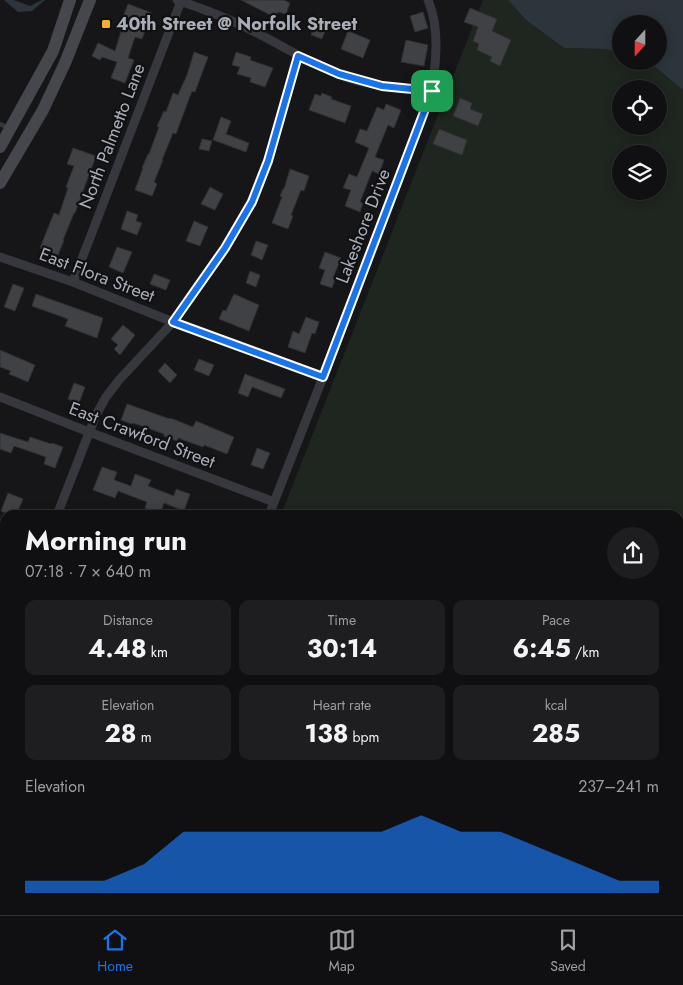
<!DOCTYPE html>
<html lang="en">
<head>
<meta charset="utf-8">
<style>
	body { margin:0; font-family:Jost,sans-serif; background:#1e1e20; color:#f1f3f6; height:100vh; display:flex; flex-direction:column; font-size:19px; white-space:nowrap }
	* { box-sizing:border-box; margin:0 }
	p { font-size:16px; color:#9c9d9f }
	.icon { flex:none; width:28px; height:28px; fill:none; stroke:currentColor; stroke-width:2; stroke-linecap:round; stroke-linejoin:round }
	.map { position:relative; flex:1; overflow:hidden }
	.details { position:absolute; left:0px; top:510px; width:684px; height:405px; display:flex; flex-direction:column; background:#101012; border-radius:15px 15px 0 0; box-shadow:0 2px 12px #0003,0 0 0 1px #303032 }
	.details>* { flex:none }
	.needle { width:32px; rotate:201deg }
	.tools { position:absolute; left:612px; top:15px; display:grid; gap:10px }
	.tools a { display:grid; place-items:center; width:55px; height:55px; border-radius:50%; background:#101012; box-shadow:0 2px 12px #0003,0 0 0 1px #303032; font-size:25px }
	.pin { position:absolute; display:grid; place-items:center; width:42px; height:42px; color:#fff; margin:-21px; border-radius:10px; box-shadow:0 2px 8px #0006 }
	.round { display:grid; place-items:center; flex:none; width:52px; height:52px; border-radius:26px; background:#1e1e20 }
	.headline { display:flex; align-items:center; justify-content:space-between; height:85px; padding:0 25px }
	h1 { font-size:28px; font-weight:700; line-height:38px }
	.stats { display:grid; grid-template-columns:repeat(3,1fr); gap:8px; height:85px; padding:5px 25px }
	.stats div { display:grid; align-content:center; border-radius:10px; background:#1e1e20; text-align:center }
	.stats b { font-size:25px; font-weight:700 }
	.stats small { font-size:14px; font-weight:400 }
	.stats p { font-size:14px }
	.chart { height:140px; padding:10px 25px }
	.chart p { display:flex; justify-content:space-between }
	.chart svg { width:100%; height:90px; margin-top:5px; fill:#1a73e8; opacity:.7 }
	.menu { display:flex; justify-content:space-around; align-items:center; height:70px; border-top:1px solid #303032; background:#101012; font-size:14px; color:#9c9d9f }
	.menu a { display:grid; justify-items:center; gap:2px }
	.menu .active { color:#1a73e8 }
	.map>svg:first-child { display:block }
	.green { fill:#1e261f; fill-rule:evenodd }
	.water { fill:#2c353c }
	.building { fill:#404145; stroke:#303034 }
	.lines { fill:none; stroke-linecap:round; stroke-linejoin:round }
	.lane { stroke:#37383d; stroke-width:4.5 }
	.street { stroke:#37383d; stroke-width:9 }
	.secondary { stroke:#45474d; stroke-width:12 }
	.route-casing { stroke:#fff; stroke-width:10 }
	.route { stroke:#1a73e8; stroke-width:6 }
	.poi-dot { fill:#f2b134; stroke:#111113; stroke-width:2 }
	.labels { text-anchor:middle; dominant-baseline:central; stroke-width:4.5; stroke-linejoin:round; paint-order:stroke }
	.poi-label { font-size:18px; font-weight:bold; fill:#a8adb8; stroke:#111113; text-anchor:start }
	.street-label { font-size:18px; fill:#a8adb8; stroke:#111113 }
</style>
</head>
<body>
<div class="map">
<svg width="683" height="915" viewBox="0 0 683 915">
	<rect width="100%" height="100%" fill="#161618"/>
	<path class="green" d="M 483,0 L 508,0 L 526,20 L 564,48 L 605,49 L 621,53 L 621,61 L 648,61 L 683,90 L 683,755 L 679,760 L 679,515 L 281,515 ZM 621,89 L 659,89 L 659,126 L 621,126 ZM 621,154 L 659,154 L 659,191 L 621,191 Z
		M 0,862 L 5,864 L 5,910 L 500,910 L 497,915 L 0,915 Z"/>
	<path class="water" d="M 4,0 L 14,0 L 30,6 L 42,0 L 45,0 L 32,11 L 18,12 Z
		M 508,0 L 683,0 L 683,90 L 648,61 L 659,61 L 659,24 L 621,24 L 621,53 L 605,49 L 564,48 L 526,20 Z
		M 683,755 L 683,915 L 497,915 L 500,910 L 679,910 L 679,760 Z"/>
	<path class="building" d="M 241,0 L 284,0 L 290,3 L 286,14 L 278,12 L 276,18 Z
		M 128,4 L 152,13 L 142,39 L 135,37 L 128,58 L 134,60 L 125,83 L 111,78 L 117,62 L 102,57 L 100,60 L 92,56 L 98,43 L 115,51 L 125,18 L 123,17 Z
		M 470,8 L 497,19 L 492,31 L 511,40 L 500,66 L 490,61 L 492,57 L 477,50 L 479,44 L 473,41 L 478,27 L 464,22 Z
		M 423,12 L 428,28 L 415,32 L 410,16 Z
		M 318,16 L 329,20 L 322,39 L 311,35 Z
		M 348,31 L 370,40 L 363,58 L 341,49 Z
		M 406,40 L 428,45 L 424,66 L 401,62 Z
		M 194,52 L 208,57 L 195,92 L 192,91 L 176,134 L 173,133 L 162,160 L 163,160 L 154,182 L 157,184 L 152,196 L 135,190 L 143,168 L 142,168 L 148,154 L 149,154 L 159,127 L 157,126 L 164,111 L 166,112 L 173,93 L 178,95 L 187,75 Z
		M 236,52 L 251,57 L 250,60 L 273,68 L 265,87 L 250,82 L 251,78 L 237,74 L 240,67 L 232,65 Z
		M 322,93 L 332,97 L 331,99 L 351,106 L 345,123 L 309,110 L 315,94 L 321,96 Z
		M 460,98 L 472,103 L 470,109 L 483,114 L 478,126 L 453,116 Z
		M 386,104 L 401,110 L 394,128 L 388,125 L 375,157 L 384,160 L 379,174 L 372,171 L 360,202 L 363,203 L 360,212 L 345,206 L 351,190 L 343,188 L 349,174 L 357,177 L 369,148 L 355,142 L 360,129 L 367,131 L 377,107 L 384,110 Z
		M 221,117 L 231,121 L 226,134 L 249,143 L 246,152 L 213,140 Z
		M 439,129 L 467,140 L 462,155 L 433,144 Z
		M 202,139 L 212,141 L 209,151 L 199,149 Z
		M 73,148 L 96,156 L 75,213 L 74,213 L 63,240 L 64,240 L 58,255 L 40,248 L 54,213 L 59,215 L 68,188 L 66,187 L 74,166 L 67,164 Z
		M 290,169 L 309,176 L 304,191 L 301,190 L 291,215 L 293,216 L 288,229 L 272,223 L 282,197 L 280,196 L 283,189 L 284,189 Z
		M 210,187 L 223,194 L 215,210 L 201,204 Z
		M 127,211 L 138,215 L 136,221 L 142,223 L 137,235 L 121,229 Z
		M 194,221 L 208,227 L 200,246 L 186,241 Z
		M 256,241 L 268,245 L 262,260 L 251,255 Z
		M 117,247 L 132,252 L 123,273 L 109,267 Z
		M 325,252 L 341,258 L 333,278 L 335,279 L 332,288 L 320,284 L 325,270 L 319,268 Z
		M 250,271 L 260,275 L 256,287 L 246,283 Z
		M 154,274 L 170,280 L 166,290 L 150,284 Z
		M 13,284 L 24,288 L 15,311 L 4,307 Z
		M 36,294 L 103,318 L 97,338 L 65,326 L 68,319 L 32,306 Z
		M 234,294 L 259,305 L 249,331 L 219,319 L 223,310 L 226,311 Z
		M 306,317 L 319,322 L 315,334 L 312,333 L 305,353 L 288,347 L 293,331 L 299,334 Z
		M 123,325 L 135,335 L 120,355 L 114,349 L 118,345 L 111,339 Z
		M 0,350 L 35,365 L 28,382 L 9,374 L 11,371 L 0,367 Z
		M 199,359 L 214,365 L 209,376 L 194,370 Z
		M 165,363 L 177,375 L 170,383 L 158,371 Z
		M 245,374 L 285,389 L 281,398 L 252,387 L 248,397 L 238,393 Z
		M 74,383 L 85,387 L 79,403 L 68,399 Z
		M 127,404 L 170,419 L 170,418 L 193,427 L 196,421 L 234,437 L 227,454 L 204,445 L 203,447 L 178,438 L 177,441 L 164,436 L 164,434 L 133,423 L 132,424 L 121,420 Z
		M 0,433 L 28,442 L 30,437 L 51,444 L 52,443 L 63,447 L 55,468 L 44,464 L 46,457 L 14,446 L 11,453 L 0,449 Z
		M 257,448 L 270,453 L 263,469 L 251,465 Z
		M 102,467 L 117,472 L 114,480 L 131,486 L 135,474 L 151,480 L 148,486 L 174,496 L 176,489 L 190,494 L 184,511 L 164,503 L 160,514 L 145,508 L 147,502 L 118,491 L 115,498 L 93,490 Z
		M 8,493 L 23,499 L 16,515 L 10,515 L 1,511 Z"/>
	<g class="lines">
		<path class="lane" d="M 0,124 L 9,128"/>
		<path class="street" d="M 177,0 C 204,9 230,19 255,32 C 283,46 309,63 338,74 C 367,86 400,88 432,91
			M 0,257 L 73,282 L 173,322 L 323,377
			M 73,282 L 181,1
			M 0,397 L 89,432 L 274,502
			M 57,515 L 96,415 L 106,397 L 119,380 L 173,322 L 225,249 L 251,202 L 268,161 L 298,56
			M 269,515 L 323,377 L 432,91 C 436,61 440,28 428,0
			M 0,539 L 5,541
			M 0,661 L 5,648
			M 0,682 L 5,684
			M 0,847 L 5,849"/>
		<path class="secondary" d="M 0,147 L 53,51 L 70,0
			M 0,183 L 43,110 L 65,63 L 90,0"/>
	</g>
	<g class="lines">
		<g class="route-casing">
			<path id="route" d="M 298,56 L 339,74 L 382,86 L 432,91 L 323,377 L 173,322 L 225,248 L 252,202 L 268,161 Z"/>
		</g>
		<use href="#route" class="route"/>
	</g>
	<rect class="poi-dot" x="101" y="19" width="10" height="10" rx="2.5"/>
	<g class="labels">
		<g class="poi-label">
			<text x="116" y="24">40th Street @ Norfolk Street</text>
		</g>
		<g class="street-label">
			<text transform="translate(112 136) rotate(-69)">North Palmetto Lane</text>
			<text transform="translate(363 226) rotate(-69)">Lakeshore Drive</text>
			<text transform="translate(97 275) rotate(21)">East Flora Street</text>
			<text transform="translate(142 435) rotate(21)">East Crawford Street</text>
		</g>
	</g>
</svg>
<div class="tools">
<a><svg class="needle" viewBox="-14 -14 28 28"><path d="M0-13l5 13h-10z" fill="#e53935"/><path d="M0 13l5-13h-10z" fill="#9c9d9f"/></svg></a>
<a><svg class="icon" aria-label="locate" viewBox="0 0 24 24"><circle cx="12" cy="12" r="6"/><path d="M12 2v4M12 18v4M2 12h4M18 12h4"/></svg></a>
<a><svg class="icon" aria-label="layers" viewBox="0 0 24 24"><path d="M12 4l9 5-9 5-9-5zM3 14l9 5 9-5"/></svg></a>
</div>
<div class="pin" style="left:432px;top:91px;background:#1e9e55"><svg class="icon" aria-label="arrive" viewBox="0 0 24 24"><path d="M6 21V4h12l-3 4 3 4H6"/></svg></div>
<section class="details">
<div class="headline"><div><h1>Morning run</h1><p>07:18 · 7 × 640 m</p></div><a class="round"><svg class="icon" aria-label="share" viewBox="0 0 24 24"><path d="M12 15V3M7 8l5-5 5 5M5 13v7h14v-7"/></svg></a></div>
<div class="stats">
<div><p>Distance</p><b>4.48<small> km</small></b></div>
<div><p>Time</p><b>30:14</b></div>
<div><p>Pace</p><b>6:45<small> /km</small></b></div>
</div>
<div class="stats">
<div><p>Elevation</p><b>28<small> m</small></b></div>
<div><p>Heart rate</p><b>138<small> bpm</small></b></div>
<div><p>kcal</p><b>285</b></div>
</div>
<div class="chart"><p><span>Elevation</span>237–241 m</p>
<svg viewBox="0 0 160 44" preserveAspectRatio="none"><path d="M0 44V38L10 38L20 38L30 30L40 14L50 14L60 14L70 14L80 14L90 14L100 6L110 14L120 14L130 22L140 30L150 38L160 38V44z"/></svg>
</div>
</section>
</div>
<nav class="menu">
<a class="active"><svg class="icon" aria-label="home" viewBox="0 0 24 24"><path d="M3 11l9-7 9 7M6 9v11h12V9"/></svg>Home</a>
<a><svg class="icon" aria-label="map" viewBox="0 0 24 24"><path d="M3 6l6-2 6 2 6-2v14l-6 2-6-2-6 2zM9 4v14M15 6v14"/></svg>Map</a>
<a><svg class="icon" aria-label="saved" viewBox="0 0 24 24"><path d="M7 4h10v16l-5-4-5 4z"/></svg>Saved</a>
</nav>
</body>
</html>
